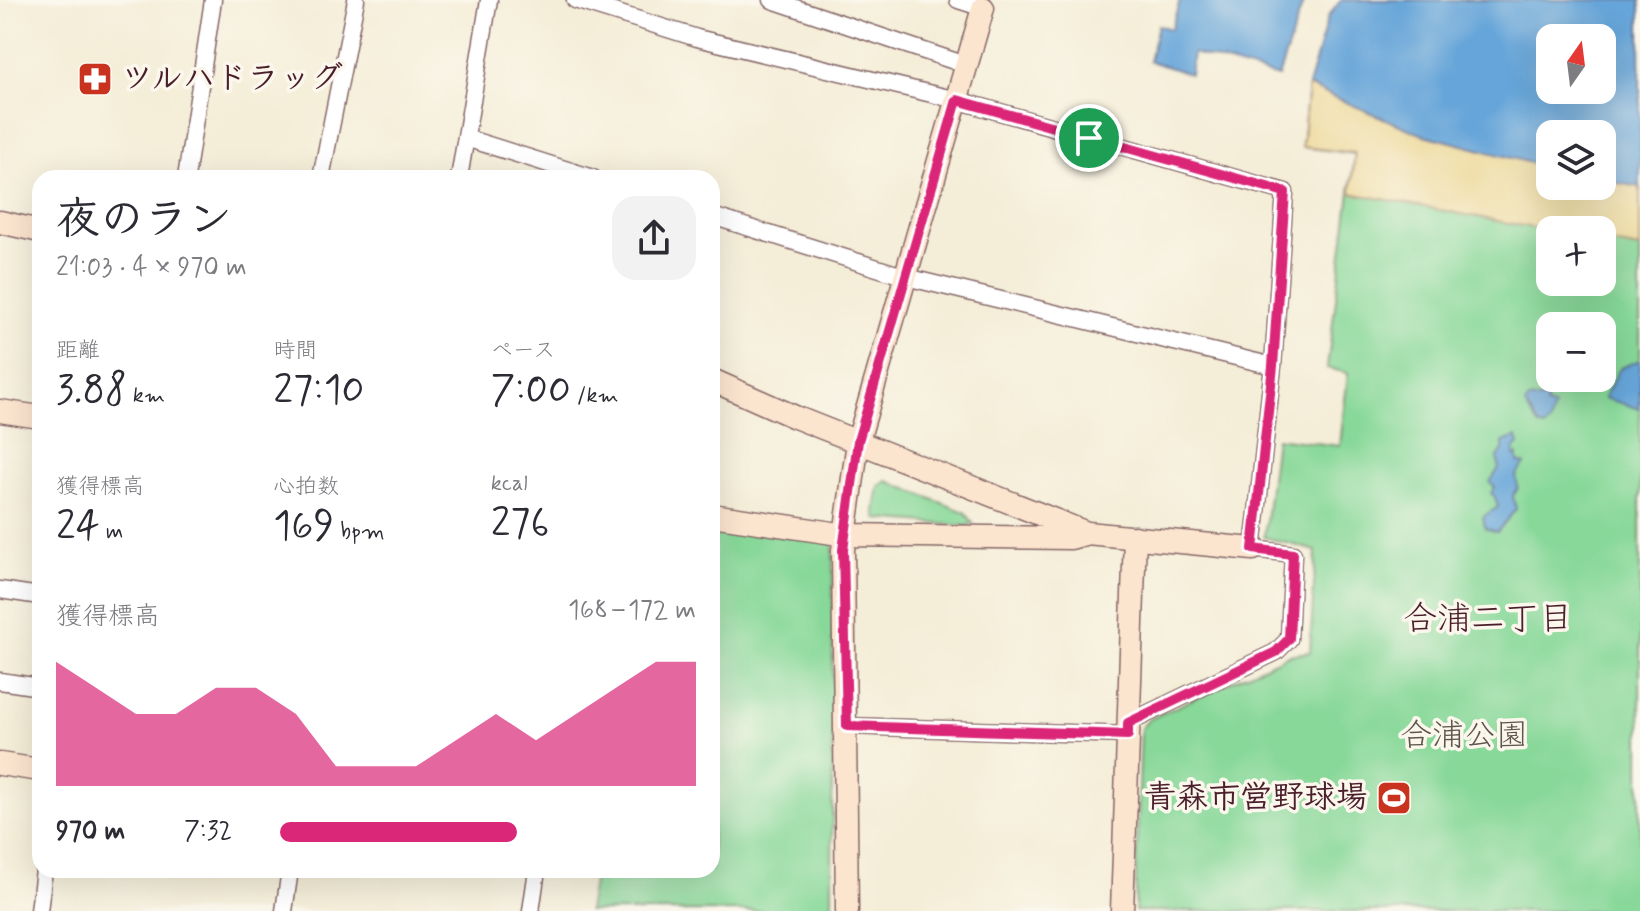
<!DOCTYPE html>
<html lang="ja">
<head>
<meta charset="utf-8">
<style>
	body { margin:0; font-family:Mynerve,"Klee One",sans-serif; background:#f2f2f3; color:#2b2b33; height:100vh; display:flex; flex-direction:column; font-size:30px; white-space:nowrap }
	* { box-sizing:border-box; margin:0 }
	p { font-size:26px; color:#7c7c81 }
	.icon { flex:none; width:44px; height:44px; fill:none; stroke:currentColor; stroke-width:2; stroke-linecap:round; stroke-linejoin:round }
	.map { position:relative; flex:1; overflow:hidden }
	.drawer { position:absolute; left:32px; top:170px; width:688px; height:708px; display:flex; flex-direction:column; background:#fff; border-radius:24px; box-shadow:0 8px 32px #0002 }
	.drawer>* { flex:none }
	.needle { width:52px; rotate:14deg }
	.fabs { position:absolute; left:1536px; top:24px; display:grid; gap:16px }
	.fabs a { display:grid; place-items:center; width:80px; height:80px; border-radius:16px; background:#fff; box-shadow:0 8px 32px #0002; font-size:40px }
	.pin { position:absolute; display:grid; place-items:center; width:68px; height:68px; color:#fff; margin:-34px; border:4px solid #fff; border-radius:50%; box-shadow:0 2px 8px #0007 }
	.round { display:grid; place-items:center; flex:none; width:84px; height:84px; border-radius:24px; background:#f2f2f3 }
	.headline { display:flex; align-items:center; justify-content:space-between; height:136px; padding:0 24px }
	h1 { font-size:44px; font-weight:600; line-height:60px }
	.metrics { display:grid; grid-template-columns:repeat(3,1fr); gap:12px; height:136px; padding:8px 24px }
	.metrics div { display:grid; align-content:center }
	.metrics b { font-size:40px; font-weight:600 }
	.metrics small { font-size:22px; font-weight:400 }
	.metrics p { font-size:22px }
	.chart { height:224px; padding:16px 24px }
	.chart p { display:flex; justify-content:space-between }
	.chart svg { width:100%; height:144px; margin-top:8px; fill:#db2777; opacity:.7 }
	ul { padding:0 24px; list-style:none; font-size:26px }
	li { display:grid; grid-template-columns:128px 96px 1fr; align-items:center; height:60px }
	li i { height:20px; border-radius:10px; background:#db2777 }
	.map>svg:first-child { display:block }
	.green { fill:#87d899; stroke:#687c62; stroke-width:2; fill-rule:evenodd }
	.sand { fill:#eeda9e; stroke:#9c7c64; stroke-width:2 }
	.water { fill:#66a5d9; stroke:#586282; stroke-width:2; fill-rule:evenodd }
	.lines { fill:none; stroke-linecap:round; stroke-linejoin:round }
	.street-casing { stroke:#866767; stroke-width:19 }
	.secondary-casing { stroke:#866767; stroke-width:25 }
	.street { stroke:#fff; stroke-width:16 }
	.secondary { stroke:#fce5cf; stroke-width:22 }
	.route-casing { stroke:#fff; stroke-width:16 }
	.route { stroke:#db2777; stroke-width:10 }
	.labels { text-anchor:middle; dominant-baseline:central; stroke-width:7; stroke-linejoin:round; paint-order:stroke }
	.poi-label { font-size:32px; font-weight:bold; fill:#4a1f2b; stroke:#fbf7ec; text-anchor:start }
	.park-label { font-size:32px; fill:#5c564c; stroke:#fbf7ec }
	.neighbourhood-label { font-size:34px; fill:#4a1f2b; stroke:#fbf7ec }
</style>
</head>
<body>
<div class="map">
<svg width="1640" height="911" viewBox="0 0 1640 911">
	<rect width="100%" height="100%" fill="#fbf7ec"/>
	<filter id="ink" filterUnits="userSpaceOnUse"><feTurbulence type="fractalNoise" baseFrequency=".0125" numOctaves="2"/><feDisplacementMap in="SourceGraphic" scale="16" xChannelSelector="R" yChannelSelector="G"/><feConvolveMatrix kernelMatrix="1 2 1 2 8 2 1 2 1" color-interpolation-filters="sRGB"/></filter>
	<filter id="wash" filterUnits="userSpaceOnUse"><feTurbulence type="fractalNoise" baseFrequency=".006" numOctaves="4" result="noise"/><feDisplacementMap in="SourceGraphic" scale="32" xChannelSelector="R" yChannelSelector="G"/><feGaussianBlur stdDeviation="1.8" result="paint"/><feColorMatrix in="noise" values="0 0 0 0 0 0 0 0 0 0 0 0 0 0 0 0 0 1.4 0 .05"/><feComposite in="paint" operator="in"/></filter>
	<g filter="url(#wash)">
		<rect width="100%" height="100%" fill="#f4edd7"/>
		<path class="green" d="M 1308,86 L 1352,106 L 1550,168 L 1550,186 L 1602,186 L 1602,180 L 1640,187 L 1640,911 L 1135,911 L 1141,728 L 1148,720 L 1288,655 L 1310,652 L 1316,551 L 1264,537 L 1276,438 L 1340,446 L 1348,373 L 1327,368 L 1355,154 L 1302,147 ZM 1550,230 L 1602,230 L 1602,282 L 1550,282 ZM 1550,326 L 1602,326 L 1602,378 L 1550,378 Z
			M 887,481 L 965,512 L 973,523 L 967,526 L 877,519 L 875,511 L 879,486 Z
			M 712,524 L 833,542 L 832,911 L 588,911 L 595,870 L 712,870 Z"/>
		<path class="sand" d="M 1308,86 L 1421,134 L 1550,168 L 1550,186 L 1602,186 L 1602,180 L 1640,187 L 1640,249 L 1602,242 L 1602,230 L 1550,231 L 1351,193 L 1355,153 L 1302,147 Z"/>
		<path class="water" d="M 1180,0 L 1304,0 L 1278,77 L 1193,53 L 1190,74 L 1149,61 L 1158,25 L 1171,29 Z
			M 1341,0 L 1640,0 L 1640,187 L 1602,180 L 1602,134 L 1550,134 L 1550,168 L 1421,134 L 1308,86 L 1328,17 ZM 1550,38 L 1602,38 L 1602,90 L 1550,90 Z
			M 1640,360 L 1640,409 L 1604,398 L 1620,368 Z
			M 1547,398 L 1546,405 L 1554,407 L 1550,423 L 1544,428 L 1539,426 L 1525,405 L 1529,400 Z
			M 1517,437 L 1519,444 L 1515,448 L 1514,456 L 1518,455 L 1518,462 L 1525,464 L 1516,476 L 1518,488 L 1513,496 L 1516,509 L 1497,532 L 1485,528 L 1483,517 L 1498,507 L 1495,497 L 1491,493 L 1495,487 L 1490,482 L 1499,468 L 1498,457 L 1503,451 L 1503,442 Z"/>
	</g>
	<g filter="url(#ink)">
		<g class="lines">
			<g class="street-casing">
				<path id="street" d="M 575,0 L 697,38 L 957,100 L 1285,192 L 1273,366 L 1253,549 L 1293,554 L 1289,639 L 1276,652 L 1128,723
					M 772,0 L 966,65
					M 958,0 L 983,8
					M 466,138 L 593,178
					M 186,178 L 213,0
					M 321,178 L 356,0
					M 459,178 L 489,0
					M 712,216 L 906,277 L 1273,366
					M 0,590 L 40,596
					M 0,681 L 40,687
					M 847,726 L 1128,735
					M 39,911 L 44,870
					M 284,911 L 290,870
					M 531,911 L 537,870"/>
			</g>
			<g class="secondary-casing">
				<path id="secondary" d="M 0,222 L 40,231
					M 712,380 L 795,417 L 1087,533 L 1253,549
					M 0,411 L 40,417
					M 712,515 L 846,535 L 1071,538 L 1085,534
					M 0,764 L 40,770
					M 847,911 L 843,550 L 858,441 L 983,8
					M 1122,911 L 1135,537"/>
			</g>
			<use href="#street" class="street"/>
			<use href="#secondary" class="secondary"/>
		</g>
	</g>
	<g class="lines" filter="url(#ink)">
		<g class="route-casing">
			<path id="route" d="M 957,100 L 1285,192 L 1273,366 L 1253,549 L 1293,554 L 1289,639 L 1276,652 L 1128,723 L 1128,735 L 847,726 L 843,550 L 858,441 Z"/>
		</g>
		<use href="#route" class="route"/>
	</g>
	<defs>
		<g id="pharmacy-square" transform="scale(1.8)"><rect x="-9" y="-9" width="18" height="18" rx="4" fill="#c8321e" stroke="#fbf7ec"/><path d="M-2-6h4v4h4v4h-4v4h-4v-4h-4v-4h4Z" fill="#fff"/></g>
		<g id="stadium-square" transform="scale(1.8)"><rect x="-9" y="-9" width="18" height="18" rx="4" fill="#c8321e" stroke="#fbf7ec"/><path d="M0-5a6.5 5 0 1 0 0 10a6.5 5 0 1 0 0-10ZM-3.5-1.8h7v3.6h-7Z" fill="#fff"/></g>
	</defs>
	<g fill-rule="evenodd">
		<use href="#pharmacy-square" x="95" y="79"/>
		<use href="#stadium-square" x="1394" y="798"/>
	</g>
	<g class="labels">
		<g class="poi-label">
			<text x="121" y="79">ツルハドラッグ</text>
			<text x="1368" y="798" text-anchor="end">青森市営野球場</text>
		</g>
		<g class="park-label">
			<text x="1464" y="736">合浦公園</text>
		</g>
		<g class="neighbourhood-label">
			<text x="1488" y="619">合浦二丁目</text>
		</g>
	</g>
</svg>
<div class="fabs">
<a><svg class="needle" viewBox="-14 -14 28 28"><path d="M0-13l5 13h-10z" fill="#e53935"/><path d="M0 13l5-13h-10z" fill="#7c7c81"/></svg></a>
<a><svg class="icon" aria-label="layers" viewBox="0 0 24 24"><path d="M12 4l9 5-9 5-9-5zM3 14l9 5 9-5"/></svg></a>
<a>+</a>
<a>−</a>
</div>
<div class="pin" style="left:1089px;top:138px;background:#1e9e55"><svg class="icon" aria-label="arrive" viewBox="0 0 24 24"><path d="M6 21V4h12l-3 4 3 4H6"/></svg></div>
<section class="drawer">
<div class="headline"><div><h1>夜のラン</h1><p>21:03 · 4 × 970 m</p></div><a class="round"><svg class="icon" aria-label="share" viewBox="0 0 24 24"><path d="M12 15V3M7 8l5-5 5 5M5 13v7h14v-7"/></svg></a></div>
<div class="metrics">
<div><p>距離</p><b>3.88<small> km</small></b></div>
<div><p>時間</p><b>27:10</b></div>
<div><p>ペース</p><b>7:00<small> /km</small></b></div>
</div>
<div class="metrics">
<div><p>獲得標高</p><b>24<small> m</small></b></div>
<div><p>心拍数</p><b>169<small> bpm</small></b></div>
<div><p>kcal</p><b>276</b></div>
</div>
<div class="chart"><p><span>獲得標高</span>168–172 m</p>
<svg viewBox="0 0 160 44" preserveAspectRatio="none"><path d="M0 44V6L10 14L20 22L30 22L40 14L50 14L60 22L70 38L80 38L90 38L100 30L110 22L120 30L130 22L140 14L150 6L160 6V44z"/></svg>
</div>
<ul>
<li><b>970 m</b>7:32<i style="width:57%"></i></li>
</ul>
</section>
</div>
</body>
</html>
